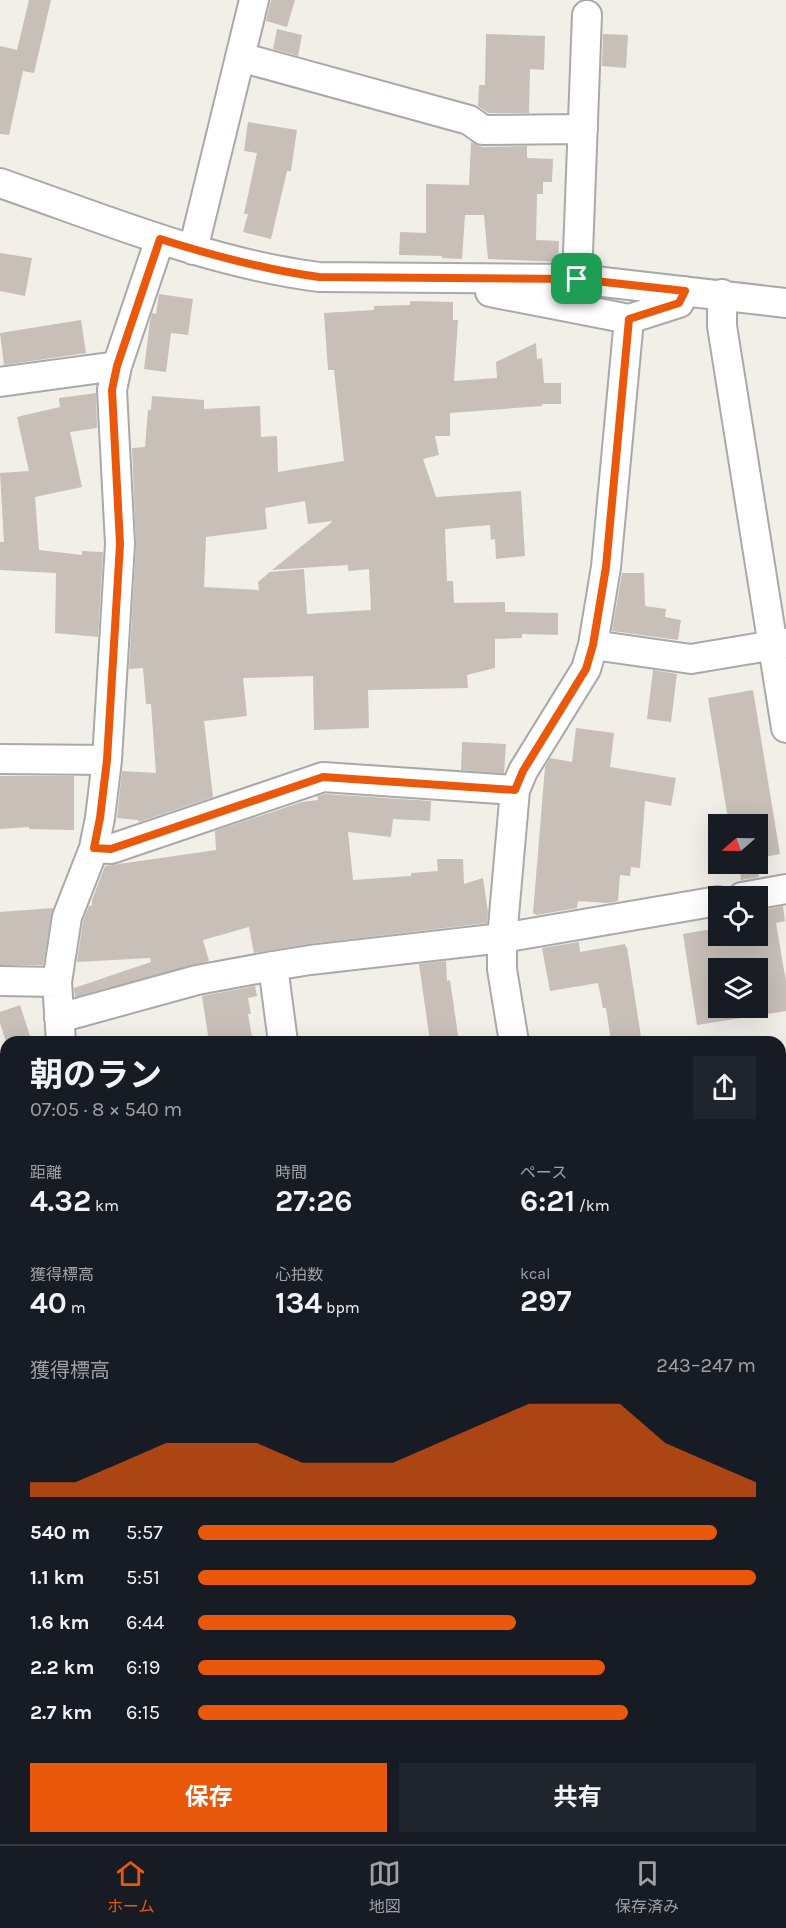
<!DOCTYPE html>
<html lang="ja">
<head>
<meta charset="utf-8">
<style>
	body { margin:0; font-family:Karla,"Noto Sans JP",sans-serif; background:#20242c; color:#f1f3f6; height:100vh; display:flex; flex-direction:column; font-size:22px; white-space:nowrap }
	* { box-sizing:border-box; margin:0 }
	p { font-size:20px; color:#9ea1a6 }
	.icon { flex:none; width:33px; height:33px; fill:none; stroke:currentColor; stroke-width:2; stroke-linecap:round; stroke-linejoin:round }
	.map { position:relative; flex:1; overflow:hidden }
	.panel { position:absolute; left:0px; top:1036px; width:786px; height:808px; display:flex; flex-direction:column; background:#171b24; border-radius:18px 18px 0 0; box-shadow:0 6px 24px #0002 }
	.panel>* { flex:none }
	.needle { width:39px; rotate:250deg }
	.buttons { position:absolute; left:708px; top:814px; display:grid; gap:12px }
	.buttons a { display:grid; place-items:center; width:60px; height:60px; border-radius:0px; background:#171b24; box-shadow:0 6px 24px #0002; font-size:30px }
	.pin { position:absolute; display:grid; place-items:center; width:51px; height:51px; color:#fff; margin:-26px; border-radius:12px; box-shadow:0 3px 9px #0006 }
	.round { display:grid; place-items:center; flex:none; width:63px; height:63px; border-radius:0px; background:#20242c }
	.summary { display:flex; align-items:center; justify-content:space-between; height:102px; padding:0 30px }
	h1 { font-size:33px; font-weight:700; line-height:45px }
	.stats { display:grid; grid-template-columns:repeat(3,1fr); gap:9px; height:102px; padding:6px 30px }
	.stats div { display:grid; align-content:center }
	.stats b { font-size:30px; font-weight:700 }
	.stats small { font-size:16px; font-weight:400 }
	.stats p { font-size:16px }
	.chart { height:168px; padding:12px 30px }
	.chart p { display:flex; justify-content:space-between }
	.chart svg { width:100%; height:108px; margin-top:6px; fill:#ea580c; opacity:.7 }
	.primary-button { display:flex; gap:12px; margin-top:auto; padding:12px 30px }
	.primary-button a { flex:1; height:69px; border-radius:0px; background:#ea580c; color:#fff; font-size:24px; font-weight:700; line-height:69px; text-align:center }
	.primary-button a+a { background:#20242c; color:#f1f3f6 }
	ul { padding:0 30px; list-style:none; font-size:20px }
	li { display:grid; grid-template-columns:96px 72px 1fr; align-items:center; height:45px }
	li i { height:15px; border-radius:8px; background:#ea580c }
	.menu { display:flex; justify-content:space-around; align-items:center; height:84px; border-top:2px solid #363941; background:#171b24; font-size:16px; color:#9ea1a6 }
	.menu a { display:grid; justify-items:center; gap:3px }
	.menu .current { color:#ea580c }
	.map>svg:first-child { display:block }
	.water { fill:#aad3df }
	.building { fill:#c7bfb8; fill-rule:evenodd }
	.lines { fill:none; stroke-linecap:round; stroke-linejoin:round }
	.minor-casing { stroke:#a9a9a9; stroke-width:32 }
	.minor { stroke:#fff; stroke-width:28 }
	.route-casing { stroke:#fff; stroke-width:12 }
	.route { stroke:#ea580c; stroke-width:8 }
</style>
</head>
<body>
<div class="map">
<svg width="786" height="1844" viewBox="0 0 786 1844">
	<rect width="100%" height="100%" fill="#f2efe9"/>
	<path class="water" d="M 467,1839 L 567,1839 L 568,1843 L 468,1844 Z"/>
	<path class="building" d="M 29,0 L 51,0 L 34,73 L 23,71 L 9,135 L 0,134 L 0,46 L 17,50 Z
		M 271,0 L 295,0 L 287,27 L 266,21 Z
		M 277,29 L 302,35 L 298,56 L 273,49 Z
		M 486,34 L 545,36 L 544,70 L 530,69 L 529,113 L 488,113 L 478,106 L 479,85 L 485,85 Z
		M 603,34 L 628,35 L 626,68 L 602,66 Z
		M 248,122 L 297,130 L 291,171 L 287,171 L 271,239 L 243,232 L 248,214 L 244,214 L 257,153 L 244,151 Z
		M 471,142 L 483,147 L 527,146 L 527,158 L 553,159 L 552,182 L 543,182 L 543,194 L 537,194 L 536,240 L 559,241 L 558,262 L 488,259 L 484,215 L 465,215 L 462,259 L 442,258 L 442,256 L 399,255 L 400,232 L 426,233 L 426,184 L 469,185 Z
		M 0,253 L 32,258 L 25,296 L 0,291 Z
		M 159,294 L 193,299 L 188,335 L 171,333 L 166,372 L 144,369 L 150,321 L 152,313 L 156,314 Z
		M 410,301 L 453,302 L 453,320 L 458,320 L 454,381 L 497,378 L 496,362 L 536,343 L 537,359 L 542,358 L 544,383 L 561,383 L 561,404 L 542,404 L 542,406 L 450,413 L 450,436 L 435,436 L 439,455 L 423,459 L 436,497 L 521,491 L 525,556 L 496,559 L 495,539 L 491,540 L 490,525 L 445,529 L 447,581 L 453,581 L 454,603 L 505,602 L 505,612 L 558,613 L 558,635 L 522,634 L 522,638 L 495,639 L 495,668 L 467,675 L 468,688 L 368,690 L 369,728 L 314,730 L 313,676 L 243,678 L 247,716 L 204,721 L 213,797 L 139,822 L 138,820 L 117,818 L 122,771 L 156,773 L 151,704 L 146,704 L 143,668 L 129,669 L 136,545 L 132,448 L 145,447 L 148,410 L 151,410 L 152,396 L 204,400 L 204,409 L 260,406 L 261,437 L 277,436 L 278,472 L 344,461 L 334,370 L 328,370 L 324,313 L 374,310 L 374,306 L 410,305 ZM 305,501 L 308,524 L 333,521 L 272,570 L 348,565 L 348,571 L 369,569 L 371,610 L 307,614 L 304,569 L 270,572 L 258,582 L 259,590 L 204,587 L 206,537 L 267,529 L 265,508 Z
		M 81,320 L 86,353 L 4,365 L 0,333 Z
		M 96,393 L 97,428 L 70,432 L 82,487 L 35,497 L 39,550 L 82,555 L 82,551 L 103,552 L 98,637 L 55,633 L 56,573 L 0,570 L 0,542 L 4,542 L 0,473 L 29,471 L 17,417 L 60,407 L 59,398 Z
		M 622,573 L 644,573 L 645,606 L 666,609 L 665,617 L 681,620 L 678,640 L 612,631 Z
		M 653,670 L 677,674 L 671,722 L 647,719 Z
		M 753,690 L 780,854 L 758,858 L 758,825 L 729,825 L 708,698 Z
		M 576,728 L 614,733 L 610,767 L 676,778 L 671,806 L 645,801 L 640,868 L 631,867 L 630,876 L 620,875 L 618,901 L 608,903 L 578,901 L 577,908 L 537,915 L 533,913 L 545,767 L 550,758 L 572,762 Z
		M 462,742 L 506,744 L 504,773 L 461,770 Z
		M 0,776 L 74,776 L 74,830 L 29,829 L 29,827 L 0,829 Z
		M 325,794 L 431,801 L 430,821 L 393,819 L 391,837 L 348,832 L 353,880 L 411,876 L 411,873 L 438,871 L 437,859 L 463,859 L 464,884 L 483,878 L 488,912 L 487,923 L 308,944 L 254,953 L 249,927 L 203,940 L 209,961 L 75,997 L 74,988 L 151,962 L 150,958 L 77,962 L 83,921 L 89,906 L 92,905 L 92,900 L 105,866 L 216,850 L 215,831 L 302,802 L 318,800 L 317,796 Z
		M 739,864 L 757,864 L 759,877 L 741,880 Z
		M 783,906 L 785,921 L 776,923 L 786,982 L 786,1011 L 697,1025 L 683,934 L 718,928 L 718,936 L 758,936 L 758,921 L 763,920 L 763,916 L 758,915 L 758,911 ZM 718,969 L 758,969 L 758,1008 L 718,1008 Z
		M 53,908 L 43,965 L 0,965 L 0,912 Z
		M 579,942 L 580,952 L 625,944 L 626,947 L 627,947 L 641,1037 L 611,1041 L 606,1008 L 603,1008 L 598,983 L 550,991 L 542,948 Z
		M 446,961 L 447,981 L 450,980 L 459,1042 L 433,1042 L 432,1036 L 430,1037 L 429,1034 L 419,964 Z
		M 255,986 L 257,996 L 248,998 L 251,1014 L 248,1014 L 253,1042 L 209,1042 L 202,996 Z
		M 20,1005 L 32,1042 L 6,1042 L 0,1023 L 0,1012 Z"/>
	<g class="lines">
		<g class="minor-casing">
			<path id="minor" d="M 240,57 L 469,120 L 483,130 L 583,129
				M 0,183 C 104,219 209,263 319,277 L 577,279 L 786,303
				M 193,250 L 254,0
				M 577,279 L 587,15
				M 490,292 L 629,319 L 679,303 L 685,291
				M 722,294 L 722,326 L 786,728
				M 0,382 L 117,366
				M 593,645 L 691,659 L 786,643
				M 0,759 L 107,760
				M 94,848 L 111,849 L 323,777 L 515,790
				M 742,897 L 786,889
				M 273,966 L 283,1042
				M 0,981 L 57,982
				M 59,1018 L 197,980 L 273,966 L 310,960 L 502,938 L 718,901
				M 61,1042 L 57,982 L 67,917 L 94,848 L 100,818 L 107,760 L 120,544 L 112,390 L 117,366 L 160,239
				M 514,1042 L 502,969 L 502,938 L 515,790 L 523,771 L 586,669 L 593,645 L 606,567 L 629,319
				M 780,1102 L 786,1101
				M 0,1274 L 6,1272
				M 780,1556 L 786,1555
				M 0,1739 L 6,1738
				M 603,1839 L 604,1844
				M 57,1844 L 57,1839"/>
		</g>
		<use href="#minor" class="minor"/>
	</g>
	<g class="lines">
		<g class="route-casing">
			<path id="route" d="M 160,239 C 211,255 265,270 319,277 L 577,279 L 685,291 L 679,303 L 629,319 L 606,567 L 593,645 L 586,669 L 523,771 L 515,790 L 323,777 L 111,849 L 94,848 L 100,818 L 107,760 L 120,544 L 112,390 L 117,366 Z"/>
		</g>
		<use href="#route" class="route"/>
	</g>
</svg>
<div class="buttons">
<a><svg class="needle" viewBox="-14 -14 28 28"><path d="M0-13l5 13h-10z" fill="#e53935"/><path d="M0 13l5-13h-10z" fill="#9ea1a6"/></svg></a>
<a><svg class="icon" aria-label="locate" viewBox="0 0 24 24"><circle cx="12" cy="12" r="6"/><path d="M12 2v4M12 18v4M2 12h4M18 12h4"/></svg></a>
<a><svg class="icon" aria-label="layers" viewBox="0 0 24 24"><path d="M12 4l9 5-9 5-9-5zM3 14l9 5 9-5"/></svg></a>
</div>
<div class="pin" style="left:577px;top:279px;background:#1e9e55"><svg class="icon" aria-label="arrive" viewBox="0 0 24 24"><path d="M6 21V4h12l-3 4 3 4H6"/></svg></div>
<section class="panel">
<div class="summary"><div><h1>朝のラン</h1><p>07:05 · 8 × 540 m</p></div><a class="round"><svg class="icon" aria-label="share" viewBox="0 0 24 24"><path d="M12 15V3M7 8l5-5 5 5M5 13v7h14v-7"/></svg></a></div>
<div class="stats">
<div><p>距離</p><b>4.32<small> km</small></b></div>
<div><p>時間</p><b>27:26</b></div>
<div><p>ペース</p><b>6:21<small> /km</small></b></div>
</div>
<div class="stats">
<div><p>獲得標高</p><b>40<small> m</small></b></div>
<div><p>心拍数</p><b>134<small> bpm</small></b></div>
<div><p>kcal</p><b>297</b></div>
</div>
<div class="chart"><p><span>獲得標高</span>243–247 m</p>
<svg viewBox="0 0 160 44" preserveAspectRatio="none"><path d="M0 44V38L10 38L20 30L30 22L40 22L50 22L60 30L70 30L80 30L90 22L100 14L110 6L120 6L130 6L140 22L150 30L160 38V44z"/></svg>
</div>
<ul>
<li><b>540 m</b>5:57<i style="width:93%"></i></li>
<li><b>1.1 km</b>5:51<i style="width:100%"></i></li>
<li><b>1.6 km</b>6:44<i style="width:57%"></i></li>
<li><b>2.2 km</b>6:19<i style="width:73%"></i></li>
<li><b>2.7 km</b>6:15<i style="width:77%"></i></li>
</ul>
<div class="primary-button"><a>保存</a><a>共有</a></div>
</section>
</div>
<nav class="menu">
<a class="current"><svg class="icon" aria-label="home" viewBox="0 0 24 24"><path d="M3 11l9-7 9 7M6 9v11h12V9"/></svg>ホーム</a>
<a><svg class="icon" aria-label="map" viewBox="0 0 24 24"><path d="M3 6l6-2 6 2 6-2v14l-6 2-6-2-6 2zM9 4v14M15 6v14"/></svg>地図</a>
<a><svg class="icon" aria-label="saved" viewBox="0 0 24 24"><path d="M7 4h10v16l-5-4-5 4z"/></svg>保存済み</a>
</nav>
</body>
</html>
